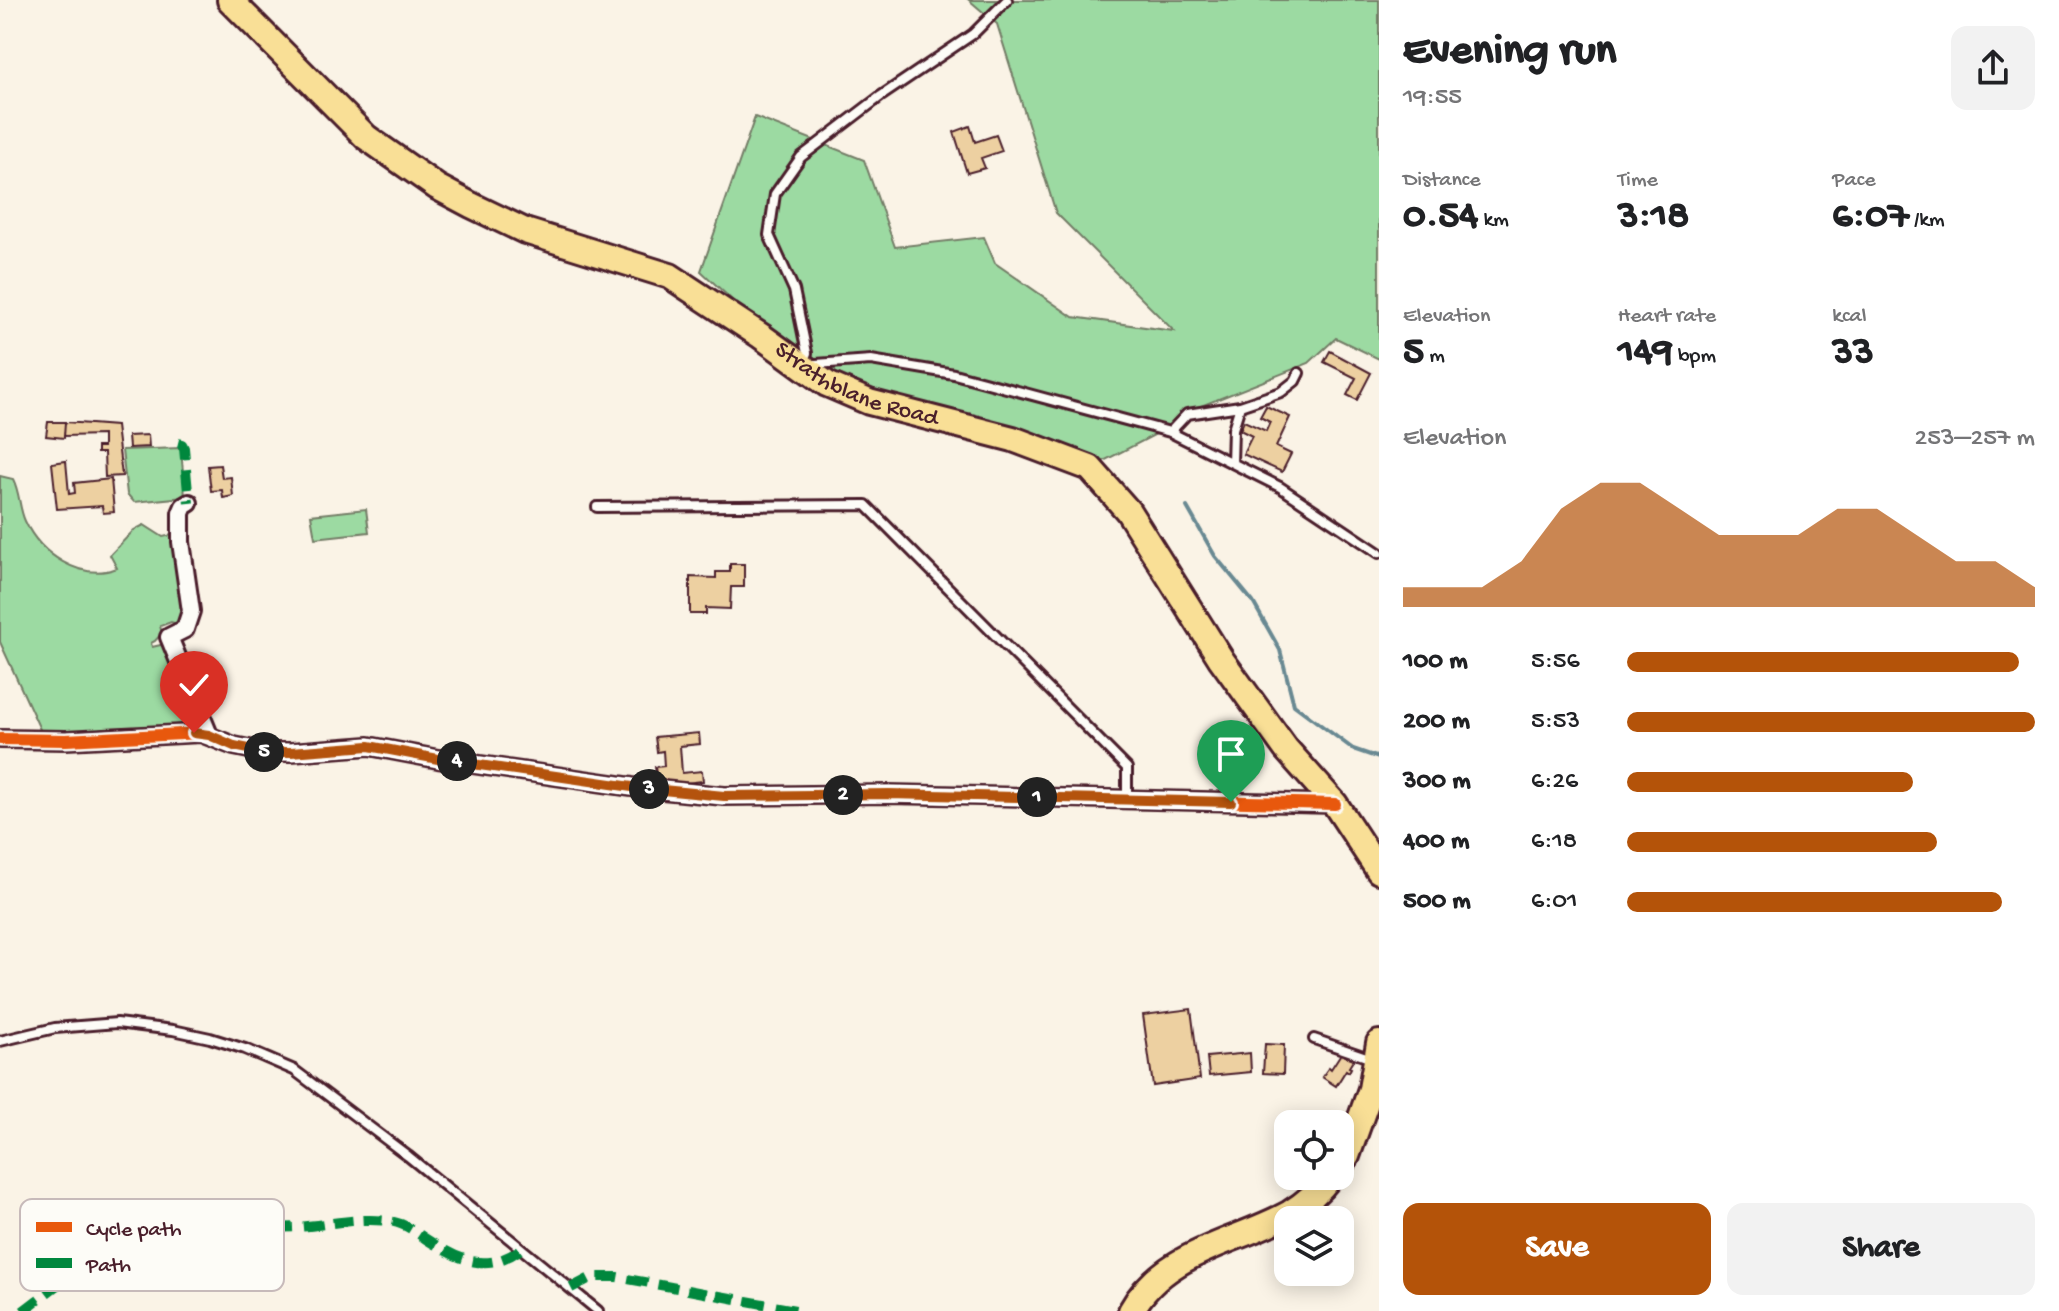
<!DOCTYPE html>
<html lang="en">
<head>
<meta charset="utf-8">
<style>
	body { margin:0; font-family:"Gochi Hand",sans-serif; background:#f2f2f2; color:#202124; height:100vh; display:flex; flex-direction:column; font-size:30px; white-space:nowrap }
	* { box-sizing:border-box; margin:0 }
	p { font-size:26px; color:#757577 }
	.icon { flex:none; width:44px; height:44px; fill:none; stroke:currentColor; stroke-width:2; stroke-linecap:round; stroke-linejoin:round }
	.map { position:relative; flex:1; overflow:hidden }
	.sheet { display:flex; flex-direction:column; background:#fff; width:680px }
	.sheet>* { flex:none }
	.fabs { position:absolute; left:1274px; top:1110px; display:grid; gap:16px }
	.fabs a { display:grid; place-items:center; width:80px; height:80px; border-radius:16px; background:#fff; box-shadow:0 4px 20px #0003; font-size:40px }
	.pin { position:absolute; display:grid; place-items:center; width:68px; height:68px; color:#fff; margin:-82px -34px; border-radius:50% 50% 50% 0; rotate:-45deg; box-shadow:0 0 8px #0007 }
	.pin .icon { rotate:45deg }
	.km { position:absolute; width:40px; height:40px; margin:-20px; border-radius:50%; background:#222; color:#fff; font-size:22px; line-height:40px; text-align:center }
	.round { display:grid; place-items:center; flex:none; width:84px; height:84px; border-radius:16px; background:#f2f2f2 }
	.summary { display:flex; align-items:center; justify-content:space-between; height:136px; padding:0 24px }
	h1 { font-size:44px; font-weight:800; line-height:60px }
	.figures { display:grid; grid-template-columns:repeat(3,1fr); gap:12px; height:136px; padding:8px 24px }
	.figures div { display:grid; align-content:center }
	.figures b { font-size:40px; font-weight:800 }
	.figures small { font-size:22px; font-weight:400 }
	.figures p { font-size:22px }
	.chart { height:224px; padding:16px 24px }
	.chart p { display:flex; justify-content:space-between }
	.chart svg { width:100%; height:144px; margin-top:8px; fill:#b45309; opacity:.7 }
	.action { display:flex; gap:16px; margin-top:auto; padding:16px 24px }
	.action a { flex:1; height:92px; border-radius:16px; background:#b45309; color:#fff; font-size:32px; font-weight:800; line-height:92px; text-align:center }
	.action a+a { background:#f2f2f2; color:#202124 }
	ul { padding:0 24px; list-style:none; font-size:26px }
	li { display:grid; grid-template-columns:128px 96px 1fr; align-items:center; height:60px }
	li i { height:20px; border-radius:10px; background:#b45309 }
	main { display:flex; flex:1; min-height:0 }
	.map>svg:first-child { display:block }
	.green { fill:#9cdaa2; stroke:#737c66; stroke-width:2 }
	.lines { fill:none; stroke-linecap:round; stroke-linejoin:round }
	.stream { stroke:#698992; stroke-width:4 }
	.building { fill:#edd0a1; stroke:#4a1f2b; stroke-width:2 }
	.service-casing { stroke:#4a1f2b; stroke-width:14 }
	.minor-casing { stroke:#4a1f2b; stroke-width:22 }
	.primary-casing { stroke:#4a1f2b; stroke-width:30 }
	.service { stroke:#fdfcf7; stroke-width:8 }
	.minor { stroke:#fdfcf7; stroke-width:16 }
	.primary { stroke:#f9df96; stroke-width:24 }
	.quiet { stroke:#00873e; stroke-width:10; stroke-dasharray:20 10; stroke-linecap:butt }
	.cycleway-casing { stroke:#fdfcf7; stroke-width:17 }
	.cycleway { stroke:#e8590c; stroke-width:12 }
	.route-casing { stroke:#fff; stroke-width:16 }
	.route { stroke:#b45309; stroke-width:10 }
	.labels { text-anchor:middle; dominant-baseline:central; stroke-width:6; stroke-linejoin:round; paint-order:stroke }
	.street-label { font-size:24px; fill:#4a1f2b; stroke:#fdfcf7 }
	.key { fill:#fdfcf7; stroke:#c7baba; stroke-width:2 }
	.key-label { font-size:22px; fill:#4a1f2b }
</style>
</head>
<body>
<main>
<div class="map">
<svg width="1379" height="1311" viewBox="0 0 1379 1311">
	<rect width="100%" height="100%" fill="#faf3e6"/>
	<filter id="ink" filterUnits="userSpaceOnUse"><feTurbulence type="fractalNoise" baseFrequency=".0125" numOctaves="2"/><feDisplacementMap in="SourceGraphic" scale="16" xChannelSelector="R" yChannelSelector="G"/><feConvolveMatrix kernelMatrix="1 2 1 2 8 2 1 2 1" color-interpolation-filters="sRGB"/></filter>
	<g filter="url(#ink)">
		<path class="green" d="M 969,0 L 1379,0 L 1379,359 L 1336,338 L 1309,363 L 1188,411 L 1168,428 L 1090,468 L 915,415 L 802,365 L 701,271 L 755,117 L 864,160 L 895,247 L 984,237 L 995,263 L 1073,317 L 1174,331 L 1056,213 L 997,24 Z
			M 181,448 L 185,497 L 134,502 L 127,494 L 122,450 Z
			M 0,476 L 13,479 C 20,493 19,508 25,521 C 40,554 81,582 117,568 L 110,555 L 134,530 L 144,525 L 163,537 L 172,535 L 184,614 L 175,629 L 174,623 L 171,622 L 160,626 L 162,633 L 155,641 L 151,643 L 152,647 L 165,644 L 196,719 L 195,726 L 43,736 L 0,642 Z
			M 366,509 L 369,532 L 315,538 L 311,515 Z"/>
		<g class="lines">
			<path class="stream" d="M 1187,507 L 1215,556 L 1253,602 L 1280,650 L 1294,705 L 1353,749 L 1379,758"/>
		</g>
		<path class="building" d="M 970,126 L 975,142 L 996,135 L 1002,151 L 981,158 L 985,168 L 967,173 L 954,132 Z
			M 1330,351 L 1371,373 L 1357,400 L 1347,395 L 1356,378 L 1324,362 Z
			M 1266,406 L 1290,417 L 1276,447 L 1291,454 L 1282,472 L 1243,454 L 1252,436 L 1240,430 L 1244,421 L 1266,431 L 1270,422 L 1260,417 Z
			M 48,422 L 65,422 L 64,438 L 46,436 Z
			M 65,422 L 116,426 L 122,476 L 105,477 L 104,453 L 97,453 L 97,447 L 103,447 L 103,435 L 64,436 Z
			M 148,435 L 149,447 L 129,448 L 128,436 Z
			M 66,461 L 69,494 L 75,493 L 74,483 L 111,479 L 114,512 L 103,513 L 102,506 L 57,509 L 52,463 Z
			M 220,465 L 222,478 L 231,477 L 233,496 L 223,498 L 222,490 L 211,491 L 208,466 Z
			M 730,564 L 744,564 L 744,587 L 731,587 L 730,609 L 706,608 L 706,614 L 690,614 L 690,577 L 716,578 L 716,572 L 730,572 Z
			M 699,733 L 700,744 L 680,746 L 682,773 L 702,771 L 703,781 L 667,785 L 666,780 L 657,781 L 655,767 L 664,766 L 663,751 L 657,752 L 655,737 Z
			M 1191,1009 L 1200,1079 L 1153,1086 L 1143,1015 Z
			M 1265,1044 L 1284,1045 L 1283,1074 L 1263,1073 Z
			M 1342,1052 L 1354,1059 L 1349,1067 L 1351,1068 L 1349,1072 L 1346,1070 L 1336,1086 L 1322,1077 L 1329,1067 L 1331,1069 Z
			M 1250,1053 L 1251,1072 L 1209,1076 L 1207,1057 Z"/>
		<g class="lines">
			<g class="service-casing">
				<path id="service" d="M 1007,0 L 973,34 L 881,96 L 801,157 L 775,194 L 769,235 L 794,290 L 807,353 L 802,365 L 871,360 L 954,374 L 1170,432 L 1280,487 L 1379,553
					M 1170,432 L 1187,414 L 1240,406 L 1281,392 L 1295,381 L 1299,373
					M 1232,463 L 1233,429 L 1240,406
					M 597,507 L 866,505 L 1127,768 L 1127,799
					M 1314,1039 L 1372,1059
					M 0,1041 L 55,1028 L 117,1023 L 173,1030 L 210,1038 L 245,1049 L 294,1070 L 408,1156 L 598,1311"/>
			</g>
			<g class="minor-casing">
				<path id="minor" d="M 189,503 L 184,506 L 181,513 L 181,542 L 191,611 L 185,629 L 169,637 L 209,735
					M 0,739 L 66,740 L 201,733 L 234,746 L 264,752 L 291,752 L 369,746 L 438,759 L 632,787 L 724,796 L 889,794 L 1335,804"/>
			</g>
			<g class="primary-casing">
				<g id="primary">
					<path id="s1" d="M 230,0 L 366,137 L 437,187 L 471,205 L 525,231 L 670,276 L 761,336 L 827,384 L 869,402 L 1013,439 L 1090,468 L 1128,511 L 1221,659 L 1286,749 L 1335,804 L 1379,871"/>
					<path d="M 1340,1164 L 1347,1156 L 1371,1089 L 1379,1043"/>
					<path d="M 1131,1311 C 1165,1250 1234,1244 1290,1213 C 1306,1203 1319,1191 1331,1176"/>
				</g>
			</g>
			<use href="#service" class="service"/>
			<use href="#minor" class="minor"/>
			<use href="#primary" class="primary"/>
			<path class="quiet" d="M 178,443 L 182,444 L 184,448 L 189,503
				M 571,1288 L 592,1277 L 617,1277 L 801,1311
				M 23,1311 C 47,1293 72,1272 99,1259 C 111,1253 126,1249 140,1246 C 169,1238 199,1232 230,1229 C 252,1227 275,1228 297,1227 C 327,1225 358,1217 388,1221 C 403,1222 414,1231 426,1239 C 459,1260 486,1274 521,1249"/>
			<g class="cycleway-casing">
				<path id="cycleway" d="M 0,739 L 66,740 L 201,733 L 234,746 L 264,752 L 291,752 L 369,746 L 438,759 L 632,787 L 724,796 L 889,794 L 1335,804"/>
			</g>
			<use href="#cycleway" class="cycleway"/>
		</g>
	</g>
	<g class="lines" filter="url(#ink)">
		<g class="route-casing">
			<path id="route" d="M 194,733 L 209,735 L 234,746 L 264,752 L 291,752 L 369,746 L 438,759 L 632,787 L 724,796 L 889,794 L 1231,802"/>
		</g>
		<use href="#route" class="route"/>
	</g>
	<g class="labels">
		<g class="street-label">
			<text stroke="none"><textPath href="#s1" startOffset="748">Strathblane Road</textPath></text>
		</g>
	</g>
	<rect x="20" y="1199" width="264" height="92" rx="12" class="key"/>
	<rect x="36" y="1222" width="36" height="10" fill="#e8590c"/>
	<rect x="36" y="1258" width="36" height="10" fill="#00873e"/>
	<g class="key-label">
		<text x="86" y="1235">Cycle path</text>
		<text x="86" y="1271">Path</text>
	</g>
</svg>
<div class="fabs">
<a><svg class="icon" aria-label="locate" viewBox="0 0 24 24"><circle cx="12" cy="12" r="6"/><path d="M12 2v4M12 18v4M2 12h4M18 12h4"/></svg></a>
<a><svg class="icon" aria-label="layers" viewBox="0 0 24 24"><path d="M12 4l9 5-9 5-9-5zM3 14l9 5 9-5"/></svg></a>
</div>
<div class="pin" style="left:1231px;top:802px;background:#1e9e55"><svg class="icon" aria-label="arrive" viewBox="0 0 24 24"><path d="M6 21V4h12l-3 4 3 4H6"/></svg></div>
<div class="pin" style="left:194px;top:733px;background:#d93025"><svg class="icon" aria-label="check" viewBox="0 0 24 24"><path d="M5 12l5 5 9-10"/></svg></div>
<b class="km" style="left:1037px;top:797px">1</b>
<b class="km" style="left:843px;top:795px">2</b>
<b class="km" style="left:649px;top:789px">3</b>
<b class="km" style="left:457px;top:761px">4</b>
<b class="km" style="left:264px;top:752px">5</b>
</div>
<section class="sheet">
<div class="summary"><div><h1>Evening run</h1><p>19:55</p></div><a class="round"><svg class="icon" aria-label="share" viewBox="0 0 24 24"><path d="M12 15V3M7 8l5-5 5 5M5 13v7h14v-7"/></svg></a></div>
<div class="figures">
<div><p>Distance</p><b>0.54<small> km</small></b></div>
<div><p>Time</p><b>3:18</b></div>
<div><p>Pace</p><b>6:07<small> /km</small></b></div>
</div>
<div class="figures">
<div><p>Elevation</p><b>5<small> m</small></b></div>
<div><p>Heart rate</p><b>149<small> bpm</small></b></div>
<div><p>kcal</p><b>33</b></div>
</div>
<div class="chart"><p><span>Elevation</span>253–257 m</p>
<svg viewBox="0 0 160 44" preserveAspectRatio="none"><path d="M0 44V38L10 38L20 38L30 30L40 14L50 6L60 6L70 14L80 22L90 22L100 22L110 14L120 14L130 22L140 30L150 30L160 38V44z"/></svg>
</div>
<ul>
<li><b>100 m</b>5:56<i style="width:96%"></i></li>
<li><b>200 m</b>5:53<i style="width:100%"></i></li>
<li><b>300 m</b>6:26<i style="width:70%"></i></li>
<li><b>400 m</b>6:18<i style="width:76%"></i></li>
<li><b>500 m</b>6:01<i style="width:92%"></i></li>
</ul>
<div class="action"><a>Save</a><a>Share</a></div>
</section>
</main>
</body>
</html>
